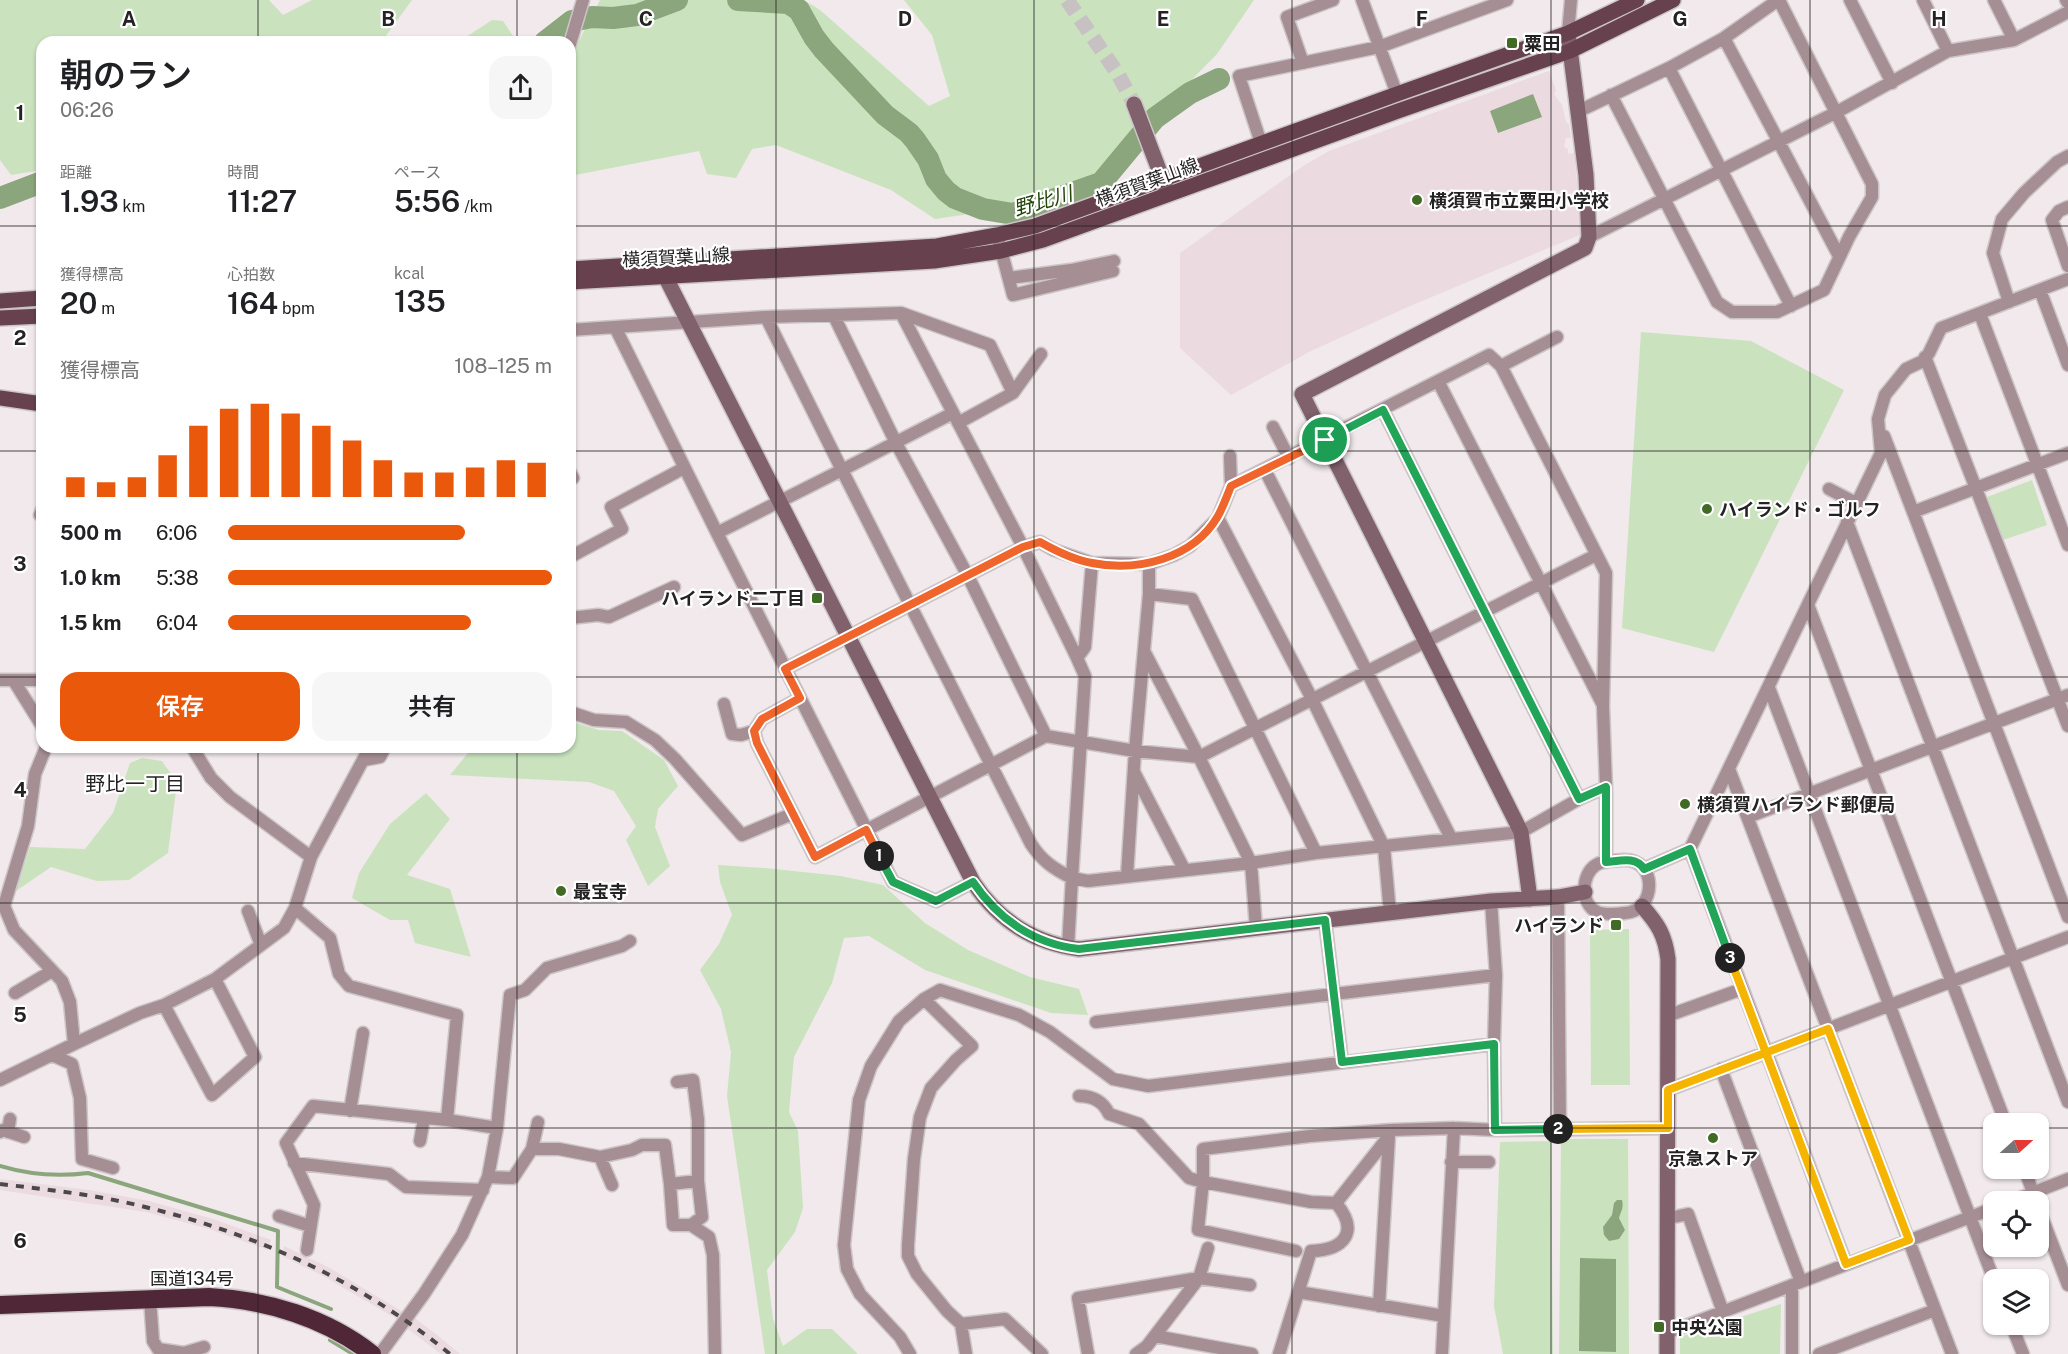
<!DOCTYPE html>
<html lang="ja">
<head>
<meta charset="utf-8">
<style>
	body { margin:0; font-family:"Public Sans","Noto Sans JP",sans-serif; background:#f6f6f6; color:#202124; height:100vh; display:flex; flex-direction:column; font-size:22px; white-space:nowrap }
	* { box-sizing:border-box; margin:0 }
	p { font-size:20px; color:#757577 }
	.icon { flex:none; width:33px; height:33px; fill:none; stroke:currentColor; stroke-width:2; stroke-linecap:round; stroke-linejoin:round }
	.map { position:relative; flex:1; overflow:hidden }
	.side { position:absolute; left:36px; top:36px; width:540px; height:717px; display:flex; flex-direction:column; background:#fff; border-radius:18px; box-shadow:0 2px 4px #0004 }
	.side>* { flex:none }
	.needle { width:39px; rotate:69deg }
	.buttons { position:absolute; left:1983px; top:1113px; display:grid; gap:12px }
	.buttons a { display:grid; place-items:center; width:66px; height:66px; border-radius:12px; background:#fff; box-shadow:0 2px 4px #0004; font-size:30px }
	.pin { position:absolute; display:grid; place-items:center; width:51px; height:51px; color:#fff; margin:-26px; border:3px solid #fff; border-radius:50%; box-shadow:0 2px 6px #0007 }
	.km { position:absolute; width:30px; height:30px; margin:-15px; border-radius:50%; background:#222; color:#fff; font-size:16px; line-height:30px; text-align:center }
	.round { display:grid; place-items:center; flex:none; width:63px; height:63px; border-radius:18px; background:#f6f6f6 }
	.overview { display:flex; align-items:center; justify-content:space-between; height:102px; padding:0 24px }
	h1 { font-size:33px; font-weight:600; line-height:45px }
	.figures { display:grid; grid-template-columns:repeat(3,1fr); gap:9px; height:102px; padding:6px 24px }
	.figures div { display:grid; align-content:center }
	.figures b { font-size:30px; font-weight:600 }
	.figures small { font-size:16px; font-weight:400 }
	.figures p { font-size:16px }
	.chart { height:168px; padding:12px 24px }
	.chart p { display:flex; justify-content:space-between }
	.chart svg { width:100%; height:108px; margin-top:6px; stroke:#ea580c; stroke-width:6 }
	.cta { display:flex; gap:12px; margin-top:auto; padding:12px 24px }
	.cta a { flex:1; height:69px; border-radius:18px; background:#ea580c; color:#fff; font-size:24px; font-weight:600; line-height:69px; text-align:center }
	.cta a+a { background:#f6f6f6; color:#202124 }
	ul { padding:0 24px; list-style:none; font-size:20px }
	li { display:grid; grid-template-columns:96px 72px 1fr; align-items:center; height:45px }
	li i { height:15px; border-radius:8px; background:#ea580c }
	.map>svg:first-child { display:block }
	.built { fill:#ebdadf }
	.green { fill:#cae3be }
	.water { fill:#8ba67d }
	.lines { fill:none; stroke-linecap:round; stroke-linejoin:round }
	.stream { stroke:#8ba67d; stroke-width:4 }
	.river { stroke:#8ba67d; stroke-width:22 }
	.secondary-tunnel { stroke:#c8c1c3; stroke-width:15; stroke-dasharray:15 8; stroke-linecap:butt }
	.street-casing { stroke:#ccc5c7; stroke-width:15 }
	.secondary-casing { stroke:#ccc5c7; stroke-width:18 }
	.primary-casing { stroke:#ccc5c7; stroke-width:18 }
	.highway-casing { stroke:#ccc5c7; stroke-width:21 }
	.street { stroke:#a58e94; stroke-width:12 }
	.secondary { stroke:#81616b; stroke-width:15 }
	.primary { stroke:#67414e; stroke-width:15 }
	.highway { stroke:#502736; stroke-width:18 }
	.rail { stroke:#4c4849; stroke-width:4; stroke-dasharray:8 8; stroke-linecap:butt }
	.split-1-casing { stroke:#fff; stroke-width:12 }
	.split-2-casing { stroke:#fff; stroke-width:12 }
	.split-3-casing { stroke:#fff; stroke-width:12 }
	.split-4-casing { stroke:#fff; stroke-width:12 }
	.split-1 { stroke:#f0652b; stroke-width:8 }
	.split-2 { stroke:#22a559; stroke-width:8 }
	.split-3 { stroke:#f5b400; stroke-width:8 }
	.split-4 { stroke:#22a559; stroke-width:8 }
	.grid { fill:none; stroke:#252223; stroke-width:1.5; stroke-opacity:0.55 }
	.poi-dot { fill:#416a26; stroke:#fff; stroke-width:2 }
	.labels { text-anchor:middle; dominant-baseline:central; stroke-width:4.5; stroke-linejoin:round; paint-order:stroke }
	.poi-label { font-size:18px; font-weight:bold; fill:#252223; stroke:#fff; text-anchor:start }
	.street-label { font-size:18px; fill:#252223; stroke:#fff }
	.water-label { font-size:20px; font-style:italic; fill:#224407; stroke:#fff }
	.neighbourhood-label { font-size:20px; fill:#252223; stroke:#fff }
	.grid-label { font-size:20px; text-anchor:middle; font-weight:bold; fill:#252223; stroke:#fff; stroke-width:4.5; stroke-linejoin:round; paint-order:stroke }
</style>
</head>
<body>
<div class="map">
<svg width="2068" height="1354" viewBox="0 0 2068 1354">
	<rect width="100%" height="100%" fill="#f1e9eb"/>
	<path class="built" d="M 1549,71 L 1556,90 L 1554,94 L 1562,105 L 1566,122 L 1569,124 L 1571,138 L 1566,138 L 1564,147 L 1568,149 L 1568,154 L 1574,153 L 1582,234 L 1410,306 L 1311,351 L 1231,395 L 1180,348 L 1180,253 L 1303,166 L 1329,151 Z
		M 0,1179 L 89,1190 L 149,1201 L 213,1219 L 271,1240 L 268,1250 L 209,1229 L 146,1212 L 0,1190 Z
		M 284,1246 L 328,1267 L 403,1312 L 397,1319 L 325,1277 L 282,1256 Z
		M 412,1316 L 437,1335 L 460,1354 L 441,1354 L 404,1326 Z"/>
	<path class="green" d="M 0,0 L 269,0 L 283,15 L 312,0 L 412,0 L 385,37 L 379,42 L 42,42 L 42,170 L 11,175 L 0,160 Z
		M 600,0 L 804,0 L 820,10 L 929,106 L 950,96 L 932,35 L 904,0 L 1254,0 L 1217,54 L 1074,199 L 935,219 L 891,190 L 776,145 L 752,149 L 736,178 L 707,174 L 699,151 L 570,176 L 570,58 Z
		M 492,20 L 503,21 L 513,36 L 516,42 L 463,42 L 466,37 Z
		M 1641,332 L 1751,341 L 1844,390 L 1714,652 L 1622,628 Z
		M 2032,480 L 2047,525 L 2003,540 L 1987,497 Z
		M 570,721 L 599,730 L 622,731 L 664,760 L 678,786 L 658,809 L 655,827 L 670,866 L 648,886 L 626,840 L 636,826 L 614,791 L 589,782 L 450,775 L 473,747 L 570,747 Z
		M 142,758 L 162,761 L 177,783 L 168,853 L 129,880 L 97,881 L 51,867 L 16,891 L 30,847 L 85,849 L 113,813 L 130,763 Z
		M 426,793 L 450,819 L 407,875 L 450,889 L 471,957 L 415,943 L 408,920 L 390,920 L 352,898 L 359,873 L 390,824 Z
		M 718,865 L 765,868 L 841,876 L 883,885 L 925,923 L 968,950 L 1030,977 L 1079,989 L 1088,1015 L 1051,1013 L 925,970 L 869,936 L 844,938 L 832,983 L 794,1057 L 789,1112 L 798,1131 L 803,1208 L 795,1232 L 767,1270 L 773,1319 L 783,1346 L 807,1329 L 832,1329 L 858,1354 L 765,1354 L 727,1096 L 731,1052 L 721,1009 L 700,970 L 719,944 L 732,915 L 720,882 Z
		M 1629,929 L 1630,1085 L 1591,1085 L 1590,930 Z
		M 1561,1139 L 1628,1139 L 1629,1354 L 1559,1354 Z
		M 1551,1141 L 1553,1354 L 1503,1354 L 1494,1306 L 1500,1142 Z
		M 1781,1304 L 1780,1354 L 1680,1354 L 1680,1337 Z"/>
	<path class="water" d="M 1533,94 L 1542,117 L 1498,133 L 1490,111 Z
		M 1617,1200 L 1622,1200 C 1624,1208 1621,1211 1619,1218 L 1625,1230 L 1619,1239 L 1609,1241 L 1604,1235 L 1603,1227 L 1612,1215 L 1614,1203 Z
		M 1580,1258 L 1616,1259 L 1616,1352 L 1579,1351 Z"/>
	<g class="lines">
		<path class="stream" d="M 0,1166 C 30,1175 57,1177 88,1173 L 278,1231 L 277,1287 L 331,1309
			M 330,1340 L 353,1354"/>
		<path class="river" d="M 738,0 L 788,3 L 799,10 L 814,37 L 824,50 L 885,115 L 909,133 L 915,140 L 928,159 L 936,179 L 946,191 L 955,198 L 983,209 L 1013,214 L 1101,183 L 1155,118 L 1190,93 L 1219,79
			M 545,42 L 572,21 L 592,17 L 613,18 L 637,15 L 677,0
			M 0,198 L 42,182"/>
		<path class="secondary-tunnel" d="M 1067,0 L 1118,74 L 1134,104"/>
		<g class="street-casing">
			<path id="street" d="M 1362,0 L 1397,94
				M 1850,0 L 1892,83
				M 1923,0 L 1948,51
				M 1994,0 L 2014,40
				M 2066,0 L 2068,3
				M 1568,33 L 1571,0
				M 1724,38 L 1839,256
				M 570,44 L 583,0
				M 1303,63 L 1287,17 L 1333,0
				M 1669,68 L 1791,306
				M 1611,95 L 1717,302 L 1732,312 L 1777,312 L 1824,290 L 1849,237 L 1872,197 L 1872,184 L 1779,0
				M 1579,111 L 1669,68 L 1724,38 L 1778,0
				M 1261,143 L 1239,76 L 1379,47 L 1507,0
				M 2068,207 L 2059,211 L 2052,220 L 2068,266
				M 1589,237 L 1835,113 L 1948,51 L 2014,40 L 2068,12
				M 999,242 L 1013,295 L 1113,271
				M 1009,278 L 1071,270 L 1114,261
				M 2040,290 L 2068,365
				M 2009,302 L 1993,253 L 2002,219 L 2024,193 L 2057,162 L 2068,156
				M 901,313 L 1023,547 L 1077,658
				M 1980,314 L 2068,545
				M 834,316 L 896,443 L 968,576 L 1046,736
				M 615,327 L 766,317
				M 570,330 L 615,327 L 717,533 L 842,470 L 1031,844 C 1042,861 1054,869 1072,878 L 1085,676 L 1077,658 L 1085,647 L 1092,563 L 1149,564 L 1174,555 L 1190,546 L 1218,518 L 1231,486 L 1489,355 L 1501,366 L 1557,337
				M 1925,357 L 2068,726
				M 1501,366 L 1606,573 L 1603,706 L 1606,787 L 1606,862
				M 1438,381 L 1603,705
				M 1013,393 L 1041,354
				M 1383,410 L 1579,799
				M 953,413 L 842,470 L 766,317 L 901,313 L 990,345 L 1013,393 L 958,423
				M 1273,427 L 1289,458
				M 1884,436 L 2068,917
				M 1230,456 L 1231,486
				M 1265,470 L 1451,838
				M 570,472 L 573,478 L 570,479
				M 1829,489 L 1856,503
				M 1913,512 L 2068,453
				M 40,515 L 42,510
				M 1218,518 L 1312,699 L 1384,847 L 1390,913
				M 1847,522 L 2068,1102
				M 717,533 L 893,882 L 936,901 L 973,882
				M 570,557 L 622,529 L 611,507 L 684,468
				M 1149,594 L 1192,599 L 1316,853
				M 1808,605 L 2006,1124
				M 570,618 L 598,615 L 609,617 L 674,587
				M 1144,651 L 1199,757 L 1251,863 L 1256,928
				M 785,669 L 1023,547 L 1040,542 L 1054,550 L 1092,563
				M 0,680 L 42,680
				M 14,681 L 42,726
				M 1769,688 L 1994,1280
				M 800,698 L 762,719 L 754,731 L 757,743 L 815,857 L 1046,736 L 1135,751 L 1199,757 L 1596,555
				M 724,704 L 732,734 L 741,735 L 754,731
				M 570,712 L 594,720 L 626,722 L 655,740 L 675,759 L 742,835 L 792,814
				M 46,747 L 35,774 L 28,826 L 4,906 L 14,930 L 62,981 L 70,1002 L 74,1044
				M 192,747 L 211,778 L 230,797 L 311,857
				M 364,760 L 380,757 L 385,747
				M 1729,769 L 1952,1354
				M 1134,772 L 1184,869
				M 1748,817 L 2068,695
				M 1690,849 L 1846,1264
				M 1623,860 C 1658,858 1657,911 1625,913 C 1616,914 1605,915 1597,912 C 1580,904 1581,874 1596,865 C 1603,860 1615,861 1623,860 Z
				M 1644,869 L 1690,849 L 1881,453 L 1878,419 L 1885,395 L 1906,369 L 1923,361 L 1929,353 L 1941,328 L 2068,279
				M 1127,876 L 1135,751 L 1149,594 L 1149,564
				M 1558,897 L 1560,1129
				M 295,908 L 330,938 L 339,974 L 349,986 L 457,1015 L 447,1120
				M 248,911 L 261,945
				M 1325,920 L 1342,1062
				M 1068,947 L 1072,878 L 1088,881 L 1251,863 L 1316,853 L 1521,832 L 1579,799 L 1606,787
				M 15,993 L 52,971
				M 924,999 L 972,1046 L 956,1060 L 931,1088 L 920,1117 L 914,1159 L 908,1245 L 908,1256 L 917,1274 L 947,1311 L 961,1324 L 966,1354
				M 164,1005 L 212,1095 L 255,1057 L 215,979
				M 1667,1016 L 1742,989
				M 1096,1022 L 1496,975
				M 1494,1044 L 1495,1130
				M 52,1055 L 72,1064 L 80,1098 L 82,1159 L 113,1168
				M 1721,1069 L 1801,1282
				M 0,1080 L 74,1044 L 140,1013 L 164,1005 L 215,979 L 284,928 L 295,908 L 311,857 L 370,747
				M 677,1082 L 693,1080 L 698,1120 L 698,1181 L 702,1217 L 691,1225
				M 1668,1090 L 2068,937
				M 1079,1096 C 1093,1096 1103,1101 1109,1114 L 1139,1124 L 1189,1178 L 1203,1182 L 1198,1230 L 1296,1251
				M 350,1111 L 363,1033
				M 0,1132 L 3,1130 L 24,1137
				M 8,1132 L 10,1119
				M 420,1141 L 424,1118
				M 532,1149 L 559,1149 L 600,1157 L 632,1150 L 642,1145 L 665,1145 L 670,1184 L 673,1225 L 691,1225 L 709,1237 L 713,1255 L 715,1354
				M 600,1157 L 612,1185
				M 1451,1162 L 1489,1162
				M 294,1163 L 389,1174 L 406,1187 L 483,1190
				M 2024,1168 L 2035,1198
				M 488,1177 L 513,1178 L 532,1149 L 538,1122
				M 670,1184 L 698,1181
				M 2010,1202 L 2068,1179
				M 1336,1203 L 1311,1202 L 1203,1182 L 1203,1149 L 1310,1136 L 1391,1130 L 1454,1128 L 1495,1130 L 1668,1128
				M 2038,1207 L 2068,1285
				M 279,1216 L 310,1226
				M 1674,1217 L 1688,1214 L 1723,1312
				M 307,1250 L 314,1205 L 286,1143 L 313,1106 L 447,1120 L 497,1128
				M 1792,1285 L 1792,1354
				M 1298,1292 L 1444,1316
				M 150,1299 L 153,1341 L 158,1349 L 184,1353 L 204,1347
				M 1379,1306 L 1389,1136
				M 961,1324 L 1005,1319 L 1042,1354
				M 2011,1324 L 2023,1354
				M 1667,1333 L 1994,1208
				M 1155,1336 L 1252,1354
				M 380,1354 L 424,1294 L 462,1235 L 488,1177 L 497,1128 L 510,995 L 525,990 L 547,968 L 622,946 L 630,941
				M 910,1354 L 900,1337 L 860,1294 L 847,1269 L 844,1245 L 859,1100 L 871,1066 L 899,1021 L 924,999 L 940,990 L 1019,1015 L 1050,1032 L 1113,1079 L 1148,1086 L 1494,1044 L 1496,975 L 1491,901
				M 1088,1354 L 1078,1298 L 1199,1278 L 1208,1248
				M 1136,1354 L 1147,1346 L 1199,1278 L 1250,1285
				M 1279,1354 L 1311,1251 C 1344,1250 1360,1232 1336,1203 L 1389,1136
				M 1442,1354 L 1454,1128
				M 1819,1354 L 1935,1310"/>
		</g>
		<g class="secondary-casing">
			<path id="secondary" d="M 1134,104 L 1167,191
				M 665,265 L 666,278 L 973,882 C 998,920 1034,943 1079,949 L 1491,901 L 1558,897 L 1585,892
				M 1530,899 L 1521,832 L 1302,394 L 1585,248 L 1589,237 L 1586,175 L 1568,33
				M 1642,906 C 1658,924 1665,935 1668,959 L 1667,1354"/>
		</g>
		<g class="primary-casing">
			<path id="primary" d="M 570,269 L 937,246 L 997,235 L 1035,226 L 1397,94 L 1568,33 L 1637,0
				M 570,282 L 934,261 L 1001,251 L 1043,240 L 1398,111 L 1570,51 L 1673,0
				M 0,301 L 42,298
				M 0,318 L 42,316
				M 0,398 L 42,404"/>
		</g>
		<g class="highway-casing">
			<path id="highway" d="M 0,1305 L 209,1297 C 267,1300 326,1318 372,1354"/>
		</g>
		<use href="#street" class="street"/>
		<use href="#secondary" class="secondary"/>
		<use href="#primary" class="primary"/>
		<use href="#highway" class="highway"/>
		<path class="rail" d="M 0,1184 C 50,1190 100,1195 149,1208 C 259,1235 362,1282 450,1354"/>
	</g>
	<g class="lines">
		<g class="split-1-casing">
			<path id="split-1" d="M 879,856 L 866,830 L 815,857 L 757,743 L 754,731 L 762,719 L 800,698 L 785,669 L 1023,547 L 1040,542 C 1056,551 1074,560 1092,563 C 1137,572 1193,559 1218,516 C 1223,507 1227,496 1231,486 L 1325,440"/>
		</g>
		<g class="split-2-casing">
			<path id="split-2" d="M 879,856 L 893,882 L 936,901 L 973,882 C 998,919 1034,944 1079,949 L 1325,920 L 1342,1062 L 1494,1044 L 1495,1130 L 1558,1129"/>
		</g>
		<g class="split-3-casing">
			<path id="split-3" d="M 1558,1129 L 1668,1128 L 1668,1090 L 1828,1029 L 1909,1240 L 1846,1264 L 1730,958"/>
		</g>
		<g class="split-4-casing">
			<path id="split-4" d="M 1325,440 L 1383,410 L 1579,799 L 1606,787 L 1606,862 C 1620,861 1636,856 1644,869 L 1690,849 L 1730,958"/>
		</g>
		<use href="#split-1" class="split-1"/>
		<use href="#split-2" class="split-2"/>
		<use href="#split-3" class="split-3"/>
		<use href="#split-4" class="split-4"/>
	</g>
	<path class="grid" d="M 258,0 L 258,42M 517,0 L 517,42M 776,0 L 776,1354M 1034,0 L 1034,1354M 1292,0 L 1292,1354M 1551,0 L 1551,1354M 1810,0 L 1810,1354M 0,226 L 42,226M 570,226 L 2068,226M 0,451 L 42,451M 570,451 L 2068,451M 0,677 L 42,677M 570,677 L 2068,677M 258,747 L 258,1354M 517,747 L 517,1354M 0,903 L 2068,903M 0,1128 L 1994,1128M 2038,1128 L 2068,1128"/>
	<g class="poi-dot">
		<rect x="1506" y="37" width="12" height="12" rx="3"/>
		<circle cx="1417" cy="200" r="6"/>
		<circle cx="1707" cy="509" r="6"/>
		<rect x="811" y="592" width="12" height="12" rx="3"/>
		<circle cx="1685" cy="804" r="6"/>
		<circle cx="561" cy="891" r="6"/>
		<rect x="1610" y="919" width="12" height="12" rx="3"/>
		<circle cx="1713" cy="1138" r="6"/>
		<rect x="1653" y="1321" width="12" height="12" rx="3"/>
	</g>
	<g class="labels">
		<g class="poi-label">
			<text x="1524" y="43">粟田</text>
			<text x="1429" y="200">横須賀市立粟田小学校</text>
			<text x="1719" y="509">ハイランド・ゴルフ</text>
			<text x="805" y="598" text-anchor="end">ハイランド二丁目</text>
			<text x="1697" y="804">横須賀ハイランド郵便局</text>
			<text x="573" y="891">最宝寺</text>
			<text x="1604" y="925" text-anchor="end">ハイランド</text>
			<text x="1713" y="1158" text-anchor="middle">京急ストア</text>
			<text x="1671" y="1327">中央公園</text>
		</g>
		<g class="street-label">
			<text transform="translate(1147 182) rotate(-20)">横須賀葉山線</text>
			<text transform="translate(676 257) rotate(-3)">横須賀葉山線</text>
			<text x="192" y="1278">国道134号</text>
		</g>
		<g class="water-label">
			<text transform="translate(1043 201) rotate(-16)">野比川</text>
		</g>
		<g class="neighbourhood-label">
			<text x="135" y="784">野比一丁目</text>
		</g>
	</g>
	<g class="grid-label">
		<text x="129" y="26">A</text>
		<text x="388" y="26">B</text>
		<text x="646" y="26">C</text>
		<text x="905" y="26">D</text>
		<text x="1163" y="26">E</text>
		<text x="1422" y="26">F</text>
		<text x="1680" y="26">G</text>
		<text x="1939" y="26">H</text>
		<text x="20" y="120">1</text>
		<text x="20" y="345">2</text>
		<text x="20" y="571">3</text>
		<text x="20" y="797">4</text>
		<text x="20" y="1022">5</text>
		<text x="20" y="1248">6</text>
	</g>
</svg>
<div class="buttons">
<a><svg class="needle" viewBox="-14 -14 28 28"><path d="M0-13l5 13h-10z" fill="#e53935"/><path d="M0 13l5-13h-10z" fill="#757577"/></svg></a>
<a><svg class="icon" aria-label="locate" viewBox="0 0 24 24"><circle cx="12" cy="12" r="6"/><path d="M12 2v4M12 18v4M2 12h4M18 12h4"/></svg></a>
<a><svg class="icon" aria-label="layers" viewBox="0 0 24 24"><path d="M12 4l9 5-9 5-9-5zM3 14l9 5 9-5"/></svg></a>
</div>
<div class="pin" style="left:1325px;top:440px;background:#1e9e55"><svg class="icon" aria-label="arrive" viewBox="0 0 24 24"><path d="M6 21V4h12l-3 4 3 4H6"/></svg></div>
<b class="km" style="left:879px;top:856px">1</b>
<b class="km" style="left:1558px;top:1129px">2</b>
<b class="km" style="left:1730px;top:958px">3</b>
<section class="side">
<div class="overview"><div><h1>朝のラン</h1><p>06:26</p></div><a class="round"><svg class="icon" aria-label="share" viewBox="0 0 24 24"><path d="M12 15V3M7 8l5-5 5 5M5 13v7h14v-7"/></svg></a></div>
<div class="figures">
<div><p>距離</p><b>1.93<small> km</small></b></div>
<div><p>時間</p><b>11:27</b></div>
<div><p>ペース</p><b>5:56<small> /km</small></b></div>
</div>
<div class="figures">
<div><p>獲得標高</p><b>20<small> m</small></b></div>
<div><p>心拍数</p><b>164<small> bpm</small></b></div>
<div><p>kcal</p><b>135</b></div>
</div>
<div class="chart"><p><span>獲得標高</span>108–125 m</p>
<svg viewBox="0 0 160 44" preserveAspectRatio="none"><path d="M5 44V36M15 44V38M25 44V36M35 44V27M45 44V15M55 44V8M65 44V6M75 44V10M85 44V15M95 44V21M105 44V29M115 44V34M125 44V34M135 44V32M145 44V29M155 44V30"/></svg>
</div>
<ul>
<li><b>500 m</b>6:06<i style="width:73%"></i></li>
<li><b>1.0 km</b>5:38<i style="width:100%"></i></li>
<li><b>1.5 km</b>6:04<i style="width:75%"></i></li>
</ul>
<div class="cta"><a>保存</a><a>共有</a></div>
</section>
</div>
</body>
</html>
